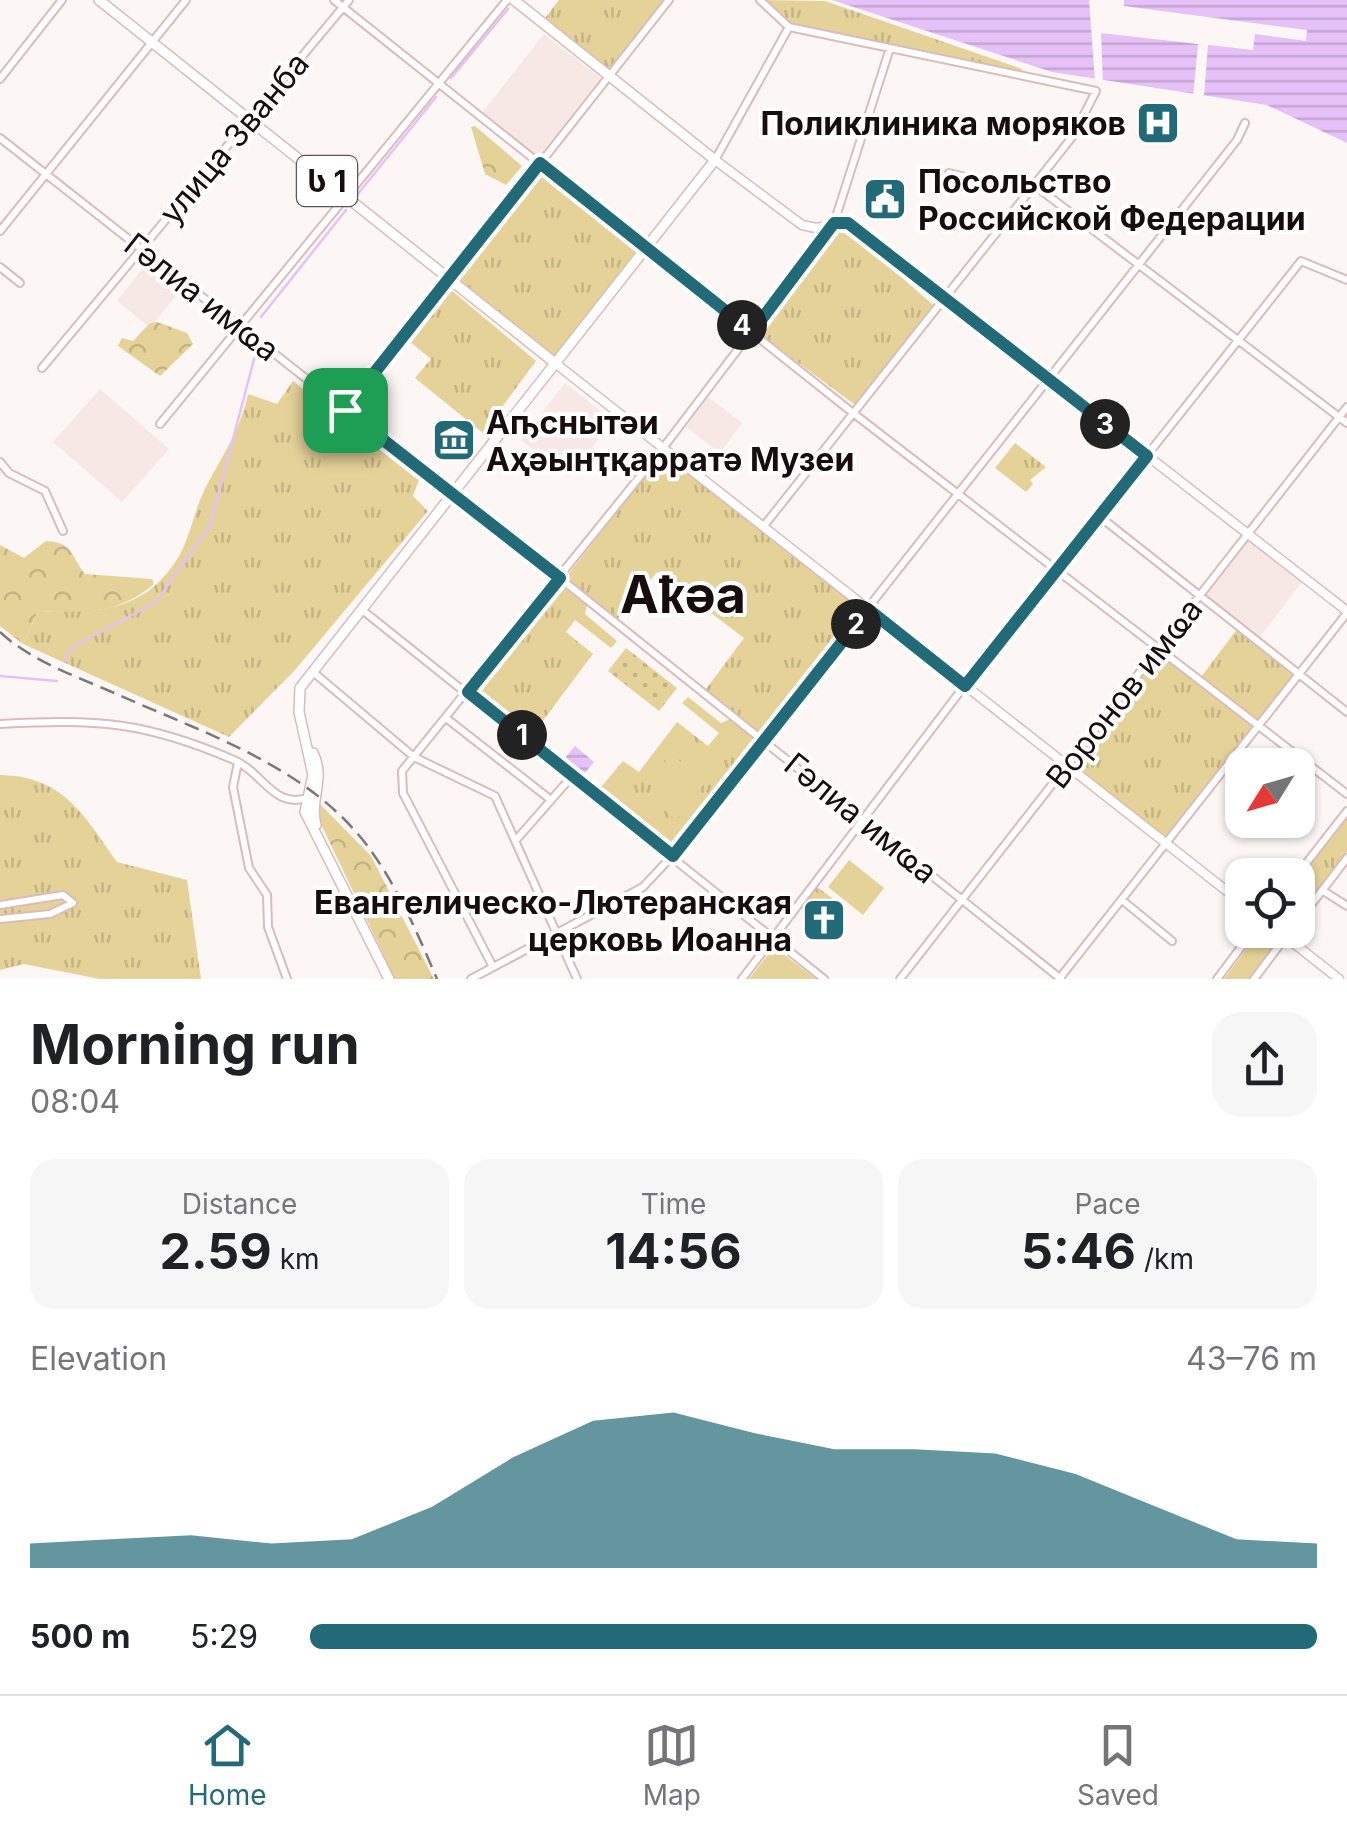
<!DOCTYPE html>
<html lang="en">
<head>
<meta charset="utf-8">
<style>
	body { margin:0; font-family:Inter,"Noto Sans Georgian",sans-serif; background:#f6f6f6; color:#202124; height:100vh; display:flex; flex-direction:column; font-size:38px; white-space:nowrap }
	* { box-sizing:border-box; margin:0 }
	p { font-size:32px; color:#757577 }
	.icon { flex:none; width:55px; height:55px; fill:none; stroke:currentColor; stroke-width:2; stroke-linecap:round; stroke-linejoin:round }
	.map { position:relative; height:979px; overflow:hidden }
	.drawer { display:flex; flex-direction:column; background:#fff; flex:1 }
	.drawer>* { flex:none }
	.needle { width:65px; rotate:233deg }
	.buttons { position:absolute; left:1225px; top:748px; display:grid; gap:20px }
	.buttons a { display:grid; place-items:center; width:90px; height:90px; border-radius:20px; background:#fff; box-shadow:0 2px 8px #0004; font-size:50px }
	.pin { position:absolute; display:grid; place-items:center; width:85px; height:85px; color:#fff; margin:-42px; border-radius:20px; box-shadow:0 5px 15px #0006 }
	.km { position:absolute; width:50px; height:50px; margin:-25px; border-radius:50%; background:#222; color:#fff; font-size:28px; line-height:50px; text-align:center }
	.round { display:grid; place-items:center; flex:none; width:105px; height:105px; border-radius:30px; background:#f6f6f6 }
	.headline { display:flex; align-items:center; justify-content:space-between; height:170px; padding:0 30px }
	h1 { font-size:55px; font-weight:700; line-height:75px }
	.metrics { display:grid; grid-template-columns:repeat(3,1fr); gap:15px; height:170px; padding:10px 30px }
	.metrics div { display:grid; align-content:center; border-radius:25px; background:#f6f6f6; text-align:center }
	.metrics b { font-size:50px; font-weight:700 }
	.metrics small { font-size:28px; font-weight:400 }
	.metrics p { font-size:28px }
	.chart { height:280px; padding:20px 30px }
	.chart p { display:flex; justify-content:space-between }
	.chart svg { width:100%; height:180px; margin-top:10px; fill:#226a77; opacity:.7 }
	ul { padding:0 30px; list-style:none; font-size:32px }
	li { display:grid; grid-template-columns:160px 120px 1fr; align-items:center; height:75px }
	li i { height:25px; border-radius:12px; background:#226a77 }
	.menu { display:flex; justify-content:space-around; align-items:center; height:140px; border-top:2px solid #e0e0e0; background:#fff; font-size:28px; color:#757577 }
	.menu a { display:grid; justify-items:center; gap:5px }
	.menu .on { color:#226a77 }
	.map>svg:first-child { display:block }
	.built { fill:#f7e8e6 }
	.grass { fill:url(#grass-dots) }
	.forest { fill:url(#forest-crowns) }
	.park { fill:url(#park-tufts) }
	.pitch { fill:#e5d299 }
	.water { fill:url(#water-rules) }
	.pier { fill:#fcf6f5 }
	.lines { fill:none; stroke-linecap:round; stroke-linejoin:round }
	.stream { stroke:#e5c1f7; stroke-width:2.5 }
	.minor-casing { stroke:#dabcba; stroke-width:10 }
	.major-casing { stroke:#dabcba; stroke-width:11 }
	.highway-casing { stroke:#dabcba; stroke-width:12 }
	.minor { stroke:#fff; stroke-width:6 }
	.major { stroke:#fff; stroke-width:8 }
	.highway { stroke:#fff; stroke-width:9 }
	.rail { stroke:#7f7776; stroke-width:2.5; stroke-dasharray:15 8; stroke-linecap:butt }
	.route-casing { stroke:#fff; stroke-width:20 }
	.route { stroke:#226a77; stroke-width:12 }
	.labels { text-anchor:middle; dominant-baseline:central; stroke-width:8; stroke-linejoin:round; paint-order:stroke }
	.shield { fill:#fff; stroke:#5d5656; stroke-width:2.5 }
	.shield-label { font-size:30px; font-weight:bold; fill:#170d0d }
	.poi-label { font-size:32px; font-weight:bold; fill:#170d0d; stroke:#fff; text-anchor:end }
	.street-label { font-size:32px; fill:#170d0d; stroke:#fff }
	.town-label { font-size:52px; font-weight:bold; fill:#170d0d; stroke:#fff }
</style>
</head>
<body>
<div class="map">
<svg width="1347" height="979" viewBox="0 0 1347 979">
	<defs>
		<pattern id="grass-dots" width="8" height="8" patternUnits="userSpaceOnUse" patternTransform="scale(2.5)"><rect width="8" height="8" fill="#e5d299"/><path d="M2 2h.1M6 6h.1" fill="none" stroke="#c4b383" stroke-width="1.8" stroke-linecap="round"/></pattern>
		<pattern id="forest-crowns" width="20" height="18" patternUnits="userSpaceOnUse" patternTransform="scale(2.5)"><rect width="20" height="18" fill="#e5d299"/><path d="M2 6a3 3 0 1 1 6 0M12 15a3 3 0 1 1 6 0" fill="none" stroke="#c4b383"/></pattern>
		<pattern id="park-tufts" width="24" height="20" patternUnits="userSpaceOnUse" patternTransform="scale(2.5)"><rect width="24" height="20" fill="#e5d299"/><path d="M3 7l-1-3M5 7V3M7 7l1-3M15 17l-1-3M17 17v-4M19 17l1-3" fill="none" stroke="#c4b383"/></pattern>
		<pattern id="water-rules" width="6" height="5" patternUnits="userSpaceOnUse" patternTransform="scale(2.5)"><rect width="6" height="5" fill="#e5c1f7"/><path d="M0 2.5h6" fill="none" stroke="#c4a5d3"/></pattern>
	</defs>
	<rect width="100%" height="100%" fill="#fcf6f5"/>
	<path class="built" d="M 544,34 L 600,78 L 539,157 L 482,113 Z
		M 146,264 L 180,291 L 150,328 L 117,301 Z
		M 565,383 L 613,421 L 568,477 L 521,440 Z
		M 100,389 L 169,449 L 122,502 L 53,442 Z
		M 708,397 L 742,423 L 720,453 L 686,427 Z
		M 1248,534 L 1304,579 L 1257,641 L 1200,596 Z"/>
	<path class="grass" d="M 626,648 L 677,688 L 659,711 L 608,671 Z"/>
	<path class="forest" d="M 475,126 L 522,166 L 506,185 L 485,174 L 471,127 Z
		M 157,322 L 187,333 L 193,344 L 160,376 L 118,346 L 122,338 L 133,341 L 150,323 Z
		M 46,541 C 73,542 71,556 85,574 L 152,579 L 154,584 C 118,615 83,613 38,611 L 23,644 L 0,626 L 0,545 L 24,558 Z
		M 320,804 L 371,856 L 434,979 L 395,979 L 320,822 Z"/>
	<path class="park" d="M 559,0 L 669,0 L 609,75 L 542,22 Z
		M 762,0 L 825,1 L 1022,69 L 1022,77 L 784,21 Z
		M 538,169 L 637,250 L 554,356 L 456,277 Z
		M 835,232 L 852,234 L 933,305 L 855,405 L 757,332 Z
		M 451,290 L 536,361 L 483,433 L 415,378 L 431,359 L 410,342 Z
		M 293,381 L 419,480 L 413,496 L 428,511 L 295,670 L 229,737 L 23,644 L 38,611 C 96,614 146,612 179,556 C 190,537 194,512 204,491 C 220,459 241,430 248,394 L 277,404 Z
		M 1015,443 L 1046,467 L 1030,480 L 1033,484 L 1026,492 L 995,468 Z
		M 664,452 L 865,609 L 763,735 L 706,689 L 744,638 L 657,572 L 618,619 L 566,577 Z
		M 560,585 L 587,605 L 585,614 L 617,641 L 611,648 L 575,620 L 566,632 L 593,654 L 530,738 L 470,691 Z
		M 1238,628 L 1295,674 L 1257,722 L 1201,677 Z
		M 1159,649 L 1259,726 L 1167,843 L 1067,766 Z
		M 688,697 L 721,723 L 731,719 L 758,740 L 672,851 L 597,792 L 623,761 L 639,772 L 677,722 L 708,746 L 719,733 L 682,703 Z
		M 0,775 C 63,776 84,815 117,862 L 187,880 L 201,979 L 100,979 L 24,964 L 0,970 Z
		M 1347,816 L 1347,852 L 1298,914 L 1298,878 Z
		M 817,887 L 846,908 L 835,921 L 820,910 L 813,917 L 801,908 Z
		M 1260,930 L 1272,930 L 1281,936 L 1249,979 L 1224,979 Z"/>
	<path class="pitch" d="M 671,754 L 689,768 L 695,762 L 711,775 L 676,820 L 660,807 L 667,797 L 648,783 Z
		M 849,860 L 884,888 L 863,915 L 828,887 Z
		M 774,947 L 816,979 L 749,979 Z"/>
	<path class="water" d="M 832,0 L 1347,0 L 1347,143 L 1267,105 L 1052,72 Z
		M 575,746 L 594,762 L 584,774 L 565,758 Z"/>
	<path class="pier" d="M 1089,0 L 1124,0 L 1124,6 L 1307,30 L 1306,41 L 1255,34 L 1253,50 L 1208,45 L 1204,97 L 1193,96 L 1198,44 L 1101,33 L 1103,83 L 1095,81 Z"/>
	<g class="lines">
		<path class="stream" d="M 451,78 L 508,9
			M 357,195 L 436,97
			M 261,317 L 346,210
			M 65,662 L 71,648 L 156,602 L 210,526 L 257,348
			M 0,676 L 57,681
			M 1059,973 L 1104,917"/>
		<g class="minor-casing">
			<path id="minor" d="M 334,0 L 853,413 L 1347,794
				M 760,0 L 789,27 L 1096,91 L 1073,136 L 763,527
				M 0,79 L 62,0
				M 0,138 L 551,571 L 1061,979
				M 715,160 L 789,27
				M 949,173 L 1028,192
				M 1034,185 L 1347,423
				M 0,231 L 186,0
				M 0,267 L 20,283
				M 42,368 L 349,0
				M 345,411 L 669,0
				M 160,424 L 507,0
				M 0,462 L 9,473 L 45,491 L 63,531
				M 1099,516 L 1347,712
				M 361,609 L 824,979
				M 313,672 L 414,757 L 495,796 L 577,979
				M 446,718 L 551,800
				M 0,724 C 97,719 144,721 234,760 C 264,773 274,811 310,797
				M 238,762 L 233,787 L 249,868 L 267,895 L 268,927 L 287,979
				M 516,840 L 573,775
				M 1297,875 L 1347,811
				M 1322,890 L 1347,906
				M 1122,900 L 1172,941
				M 0,905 L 63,895 L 73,903 L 50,914 L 0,919
				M 1298,922 L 1347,858
				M 493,967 L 403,793 L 402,771 L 663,448 L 834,223 L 890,48
				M 471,979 L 643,887 L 673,855 L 1237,140 L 1245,123
				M 742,979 L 965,685 L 1301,261 L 1347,280
				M 900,979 L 1347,407
				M 1059,979 L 1347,613
				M 1217,979 L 1254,930
				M 1254,979 L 1291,930"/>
		</g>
		<g class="major-casing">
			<path id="major" d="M 715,160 L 802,225 L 816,228 L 848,223 L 1347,611
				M 555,363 L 1242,903
				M 1277,930 L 1339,979"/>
		</g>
		<g class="highway-casing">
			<path id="highway" d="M 99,0 L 555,363
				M 313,753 C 326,779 309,799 316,825
				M 389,979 L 305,812 L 313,775 L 299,712 L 300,688 L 715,160 L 514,0"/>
		</g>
		<use href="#minor" class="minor"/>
		<use href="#major" class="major"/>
		<use href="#highway" class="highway"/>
		<path class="rail" d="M 0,632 C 32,662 81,678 121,696 C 207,734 307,767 366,844 C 397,885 417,932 437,979"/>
	</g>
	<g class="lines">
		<g class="route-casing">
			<path id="route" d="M 540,163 L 752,332 L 834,223 L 848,223 L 1147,456 L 965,686 L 868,609 L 673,856 L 468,692 L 560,578 L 345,410 Z"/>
		</g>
		<use href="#route" class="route"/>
	</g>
	<defs>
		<g id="hospital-square" transform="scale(2.25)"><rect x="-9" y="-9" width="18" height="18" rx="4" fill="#226a77" stroke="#fff"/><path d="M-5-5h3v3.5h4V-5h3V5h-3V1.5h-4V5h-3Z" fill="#fff"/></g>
		<g id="civic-square" transform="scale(2.25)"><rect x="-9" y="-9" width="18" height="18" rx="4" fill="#226a77" stroke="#fff"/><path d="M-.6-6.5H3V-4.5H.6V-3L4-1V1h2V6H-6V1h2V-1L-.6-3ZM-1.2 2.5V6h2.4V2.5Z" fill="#fff"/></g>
		<g id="museum-square" transform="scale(2.25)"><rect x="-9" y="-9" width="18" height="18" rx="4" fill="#226a77" stroke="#fff"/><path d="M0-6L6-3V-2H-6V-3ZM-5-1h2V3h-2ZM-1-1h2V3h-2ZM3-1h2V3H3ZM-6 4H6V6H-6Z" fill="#fff"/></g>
		<g id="church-square" transform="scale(2.25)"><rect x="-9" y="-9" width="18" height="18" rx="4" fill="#226a77" stroke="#fff"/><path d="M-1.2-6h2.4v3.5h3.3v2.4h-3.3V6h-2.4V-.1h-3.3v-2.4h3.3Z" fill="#fff"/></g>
	</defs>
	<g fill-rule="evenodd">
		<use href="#hospital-square" x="1158" y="123"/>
		<use href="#civic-square" x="885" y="199"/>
		<use href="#museum-square" x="454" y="440"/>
		<use href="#church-square" x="824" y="920"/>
	</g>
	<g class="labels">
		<rect class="shield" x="297" y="156" width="60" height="50" rx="8"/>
		<g class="shield-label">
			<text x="327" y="181">ს 1</text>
		</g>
		<g class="poi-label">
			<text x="1126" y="123">Поликлиника моряков</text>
			<text x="918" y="181" text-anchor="start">Посольство<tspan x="918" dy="37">Российской Федерации</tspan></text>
			<text x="486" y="422" text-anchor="start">Аҧснытәи<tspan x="486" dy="37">Аҳәынҭқарратә Музеи</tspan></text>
			<text x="792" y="902">Евангелическо-Лютеранская<tspan x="792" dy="37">церковь Иоанна</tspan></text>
		</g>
		<g class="street-label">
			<text transform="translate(234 138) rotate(-50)">улица Званба</text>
			<text transform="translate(202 297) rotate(38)">Гәлиа имҩа</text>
			<text transform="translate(1124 693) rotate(-52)">Воронов имҩа</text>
			<text transform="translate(861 818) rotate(39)">Гәлиа имҩа</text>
		</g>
		<g class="town-label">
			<text x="683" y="594">Аҟəа</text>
		</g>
	</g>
</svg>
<div class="buttons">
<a><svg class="needle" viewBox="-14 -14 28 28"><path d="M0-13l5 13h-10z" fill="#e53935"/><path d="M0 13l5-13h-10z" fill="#757577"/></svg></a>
<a><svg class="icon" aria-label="locate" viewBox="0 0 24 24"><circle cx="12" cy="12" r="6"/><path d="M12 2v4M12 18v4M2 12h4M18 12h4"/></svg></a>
</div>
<div class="pin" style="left:345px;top:410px;background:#1e9e55"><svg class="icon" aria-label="arrive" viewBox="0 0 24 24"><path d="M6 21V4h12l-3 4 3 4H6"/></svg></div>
<b class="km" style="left:522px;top:735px">1</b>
<b class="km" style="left:856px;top:624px">2</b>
<b class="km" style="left:1105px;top:424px">3</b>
<b class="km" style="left:742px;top:325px">4</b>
</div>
<section class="drawer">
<div class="headline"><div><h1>Morning run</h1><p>08:04</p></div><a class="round"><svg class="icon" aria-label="share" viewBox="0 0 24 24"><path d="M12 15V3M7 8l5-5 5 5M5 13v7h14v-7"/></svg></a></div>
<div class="metrics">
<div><p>Distance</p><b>2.59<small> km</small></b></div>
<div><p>Time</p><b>14:56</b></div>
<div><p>Pace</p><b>5:46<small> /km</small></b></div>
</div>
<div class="chart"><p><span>Elevation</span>43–76 m</p>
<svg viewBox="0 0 160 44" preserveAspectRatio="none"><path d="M0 44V38L10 37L20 36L30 38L40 37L50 29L60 17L70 8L80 6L90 11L100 15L110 15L120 16L130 21L140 29L150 37L160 38V44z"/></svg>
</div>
<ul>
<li><b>500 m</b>5:29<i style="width:100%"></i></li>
</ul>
</section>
<nav class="menu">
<a class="on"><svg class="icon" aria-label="home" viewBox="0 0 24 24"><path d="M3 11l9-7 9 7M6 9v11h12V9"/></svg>Home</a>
<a><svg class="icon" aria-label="map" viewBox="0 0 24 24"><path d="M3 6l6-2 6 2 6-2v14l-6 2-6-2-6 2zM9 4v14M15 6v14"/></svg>Map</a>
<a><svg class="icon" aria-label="saved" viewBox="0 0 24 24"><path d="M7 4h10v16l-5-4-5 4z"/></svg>Saved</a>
</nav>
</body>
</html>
